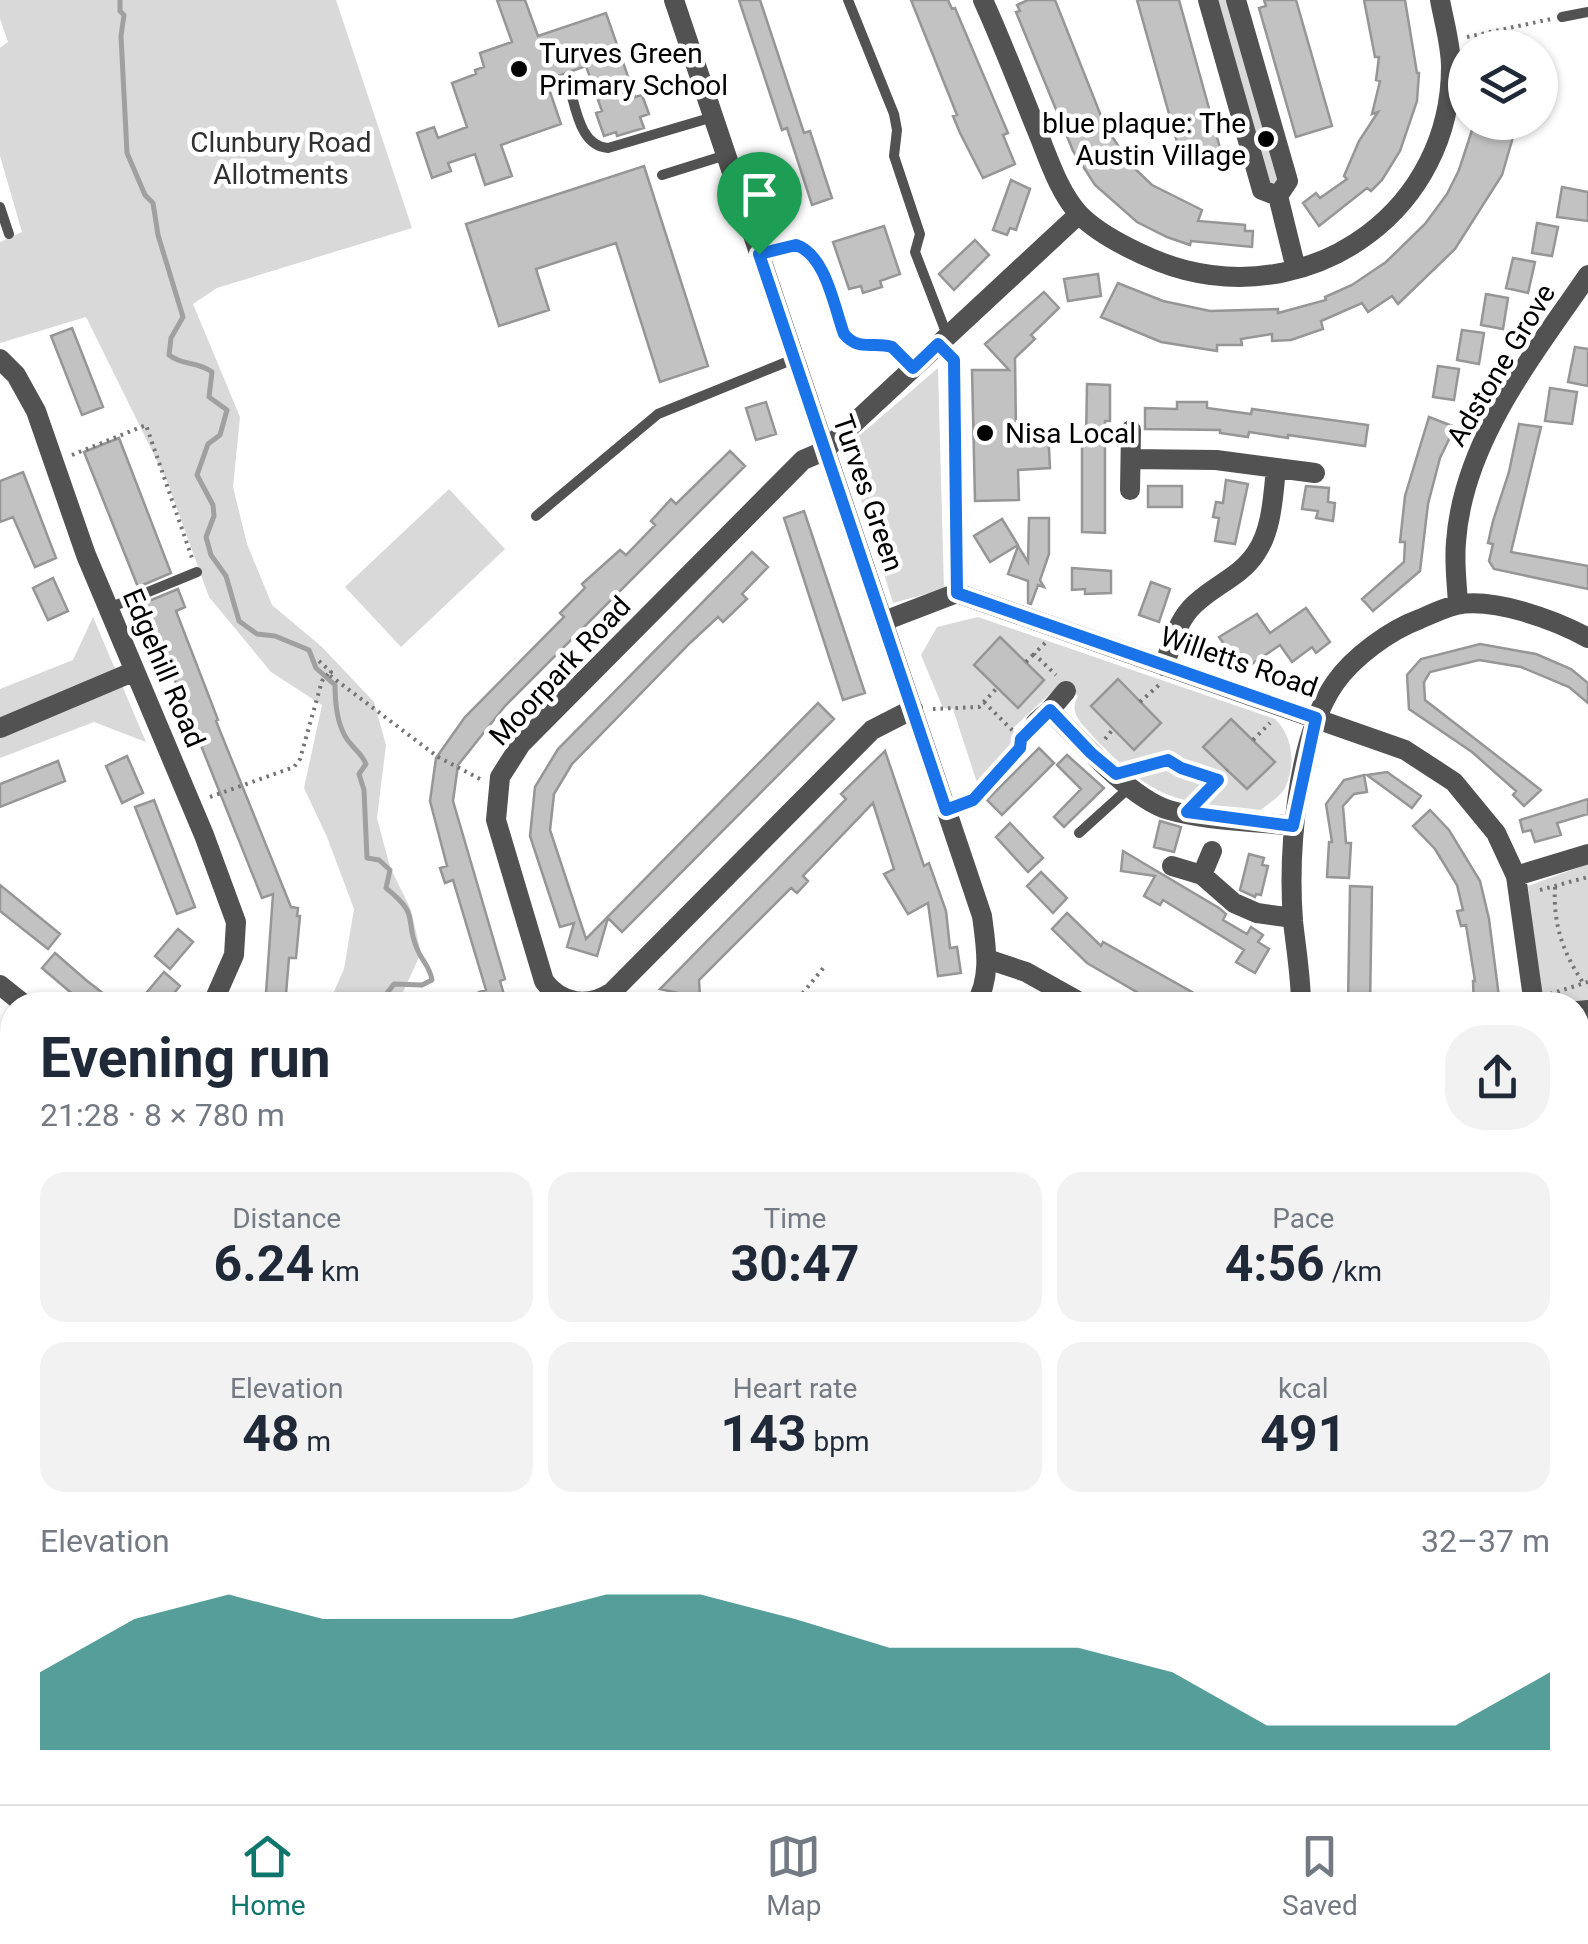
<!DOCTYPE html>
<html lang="en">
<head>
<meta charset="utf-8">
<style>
	body { margin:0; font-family:Roboto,sans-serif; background:#f2f2f3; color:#1f2937; height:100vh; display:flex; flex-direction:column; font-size:38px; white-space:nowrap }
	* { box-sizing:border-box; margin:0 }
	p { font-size:32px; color:#747a83 }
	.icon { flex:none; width:55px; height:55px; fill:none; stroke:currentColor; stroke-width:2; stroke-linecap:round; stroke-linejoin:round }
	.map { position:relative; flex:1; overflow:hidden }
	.sheet { position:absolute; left:0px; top:992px; width:1590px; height:812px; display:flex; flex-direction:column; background:#fff; border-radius:40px 40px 0 0; box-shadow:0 2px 8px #0004 }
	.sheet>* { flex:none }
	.tools { position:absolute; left:1448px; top:30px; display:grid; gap:20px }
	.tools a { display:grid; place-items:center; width:110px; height:110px; border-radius:50%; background:#fff; box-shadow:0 2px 8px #0004; font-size:50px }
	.pin { position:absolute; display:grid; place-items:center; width:85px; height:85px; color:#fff; margin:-102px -42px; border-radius:50% 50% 50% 0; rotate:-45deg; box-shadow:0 0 10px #0007 }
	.pin .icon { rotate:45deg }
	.round { display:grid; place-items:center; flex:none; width:105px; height:105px; border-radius:40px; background:#f2f2f3 }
	.headline { display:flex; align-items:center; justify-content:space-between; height:170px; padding:0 40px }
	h1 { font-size:55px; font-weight:700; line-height:75px }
	.metrics { display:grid; grid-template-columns:repeat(3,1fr); gap:15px; height:170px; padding:10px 40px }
	.metrics div { display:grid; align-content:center; border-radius:25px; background:#f2f2f3; text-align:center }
	.metrics b { font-size:50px; font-weight:700 }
	.metrics small { font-size:28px; font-weight:400 }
	.metrics p { font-size:28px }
	.chart { height:280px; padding:20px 40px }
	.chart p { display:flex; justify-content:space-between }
	.chart svg { width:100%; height:180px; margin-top:10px; fill:#0f766e; opacity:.7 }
	.tab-bar { display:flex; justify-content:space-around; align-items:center; height:140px; border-top:2px solid #e0e1e3; background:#fff; font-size:28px; color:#747a83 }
	.tab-bar a { display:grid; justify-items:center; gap:5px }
	.tab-bar .current { color:#0f766e }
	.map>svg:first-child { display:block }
	.green { fill:#d9d9d9 }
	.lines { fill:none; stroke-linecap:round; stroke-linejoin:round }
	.stream { stroke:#a0a0a0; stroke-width:5 }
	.building { fill:#c2c2c2; stroke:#969696; stroke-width:2.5 }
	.path { stroke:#747474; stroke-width:4; stroke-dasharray:2.5 5; stroke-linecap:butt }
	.service { stroke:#525252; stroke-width:10 }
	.minor { stroke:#525252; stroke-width:20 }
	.tertiary { stroke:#525252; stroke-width:20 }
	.route-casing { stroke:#fff; stroke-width:20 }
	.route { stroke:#1a73e8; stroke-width:12 }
	.poi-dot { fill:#000; stroke:#fff; stroke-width:4 }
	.labels { text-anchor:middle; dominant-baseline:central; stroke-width:9; stroke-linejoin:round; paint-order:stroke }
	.poi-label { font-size:28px; fill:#000; stroke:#fff; text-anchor:start }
	.park-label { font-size:28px; fill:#303030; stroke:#fff }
	.street-label { font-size:28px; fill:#000; stroke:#fff }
</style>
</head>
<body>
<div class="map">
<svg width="1588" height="1804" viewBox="0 0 1588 1804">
	<rect width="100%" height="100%" fill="#fff"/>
	<path class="green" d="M 0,0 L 336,0 L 412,228 L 217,288 L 193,304 L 240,417 L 233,487 L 247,544 L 272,605 L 322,647 L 374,702 L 386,745 L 377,818 L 390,867 L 411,910 L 421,953 L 397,1005 L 328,1005 L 344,969 L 354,909 L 327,837 L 304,788 L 322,705 L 271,672 L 209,597 L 167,481 L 86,317 L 0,343 L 0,242 L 22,232 L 0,156 L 0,48 L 8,42 L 0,19 Z
		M 1211,0 L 1233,0 L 1280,181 L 1275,189 L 1268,185 Z
		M 938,368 L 944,589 L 893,603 L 845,448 Z
		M 449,489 L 505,549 L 401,647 L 345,587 Z
		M 93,617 L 146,742 L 94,722 L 0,758 L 0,689 L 73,660 Z
		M 978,617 L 1275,719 C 1293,736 1296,765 1285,788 C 1281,796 1269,803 1261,810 C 1233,806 1202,806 1174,797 C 1138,785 1106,751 1081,723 C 1074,713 1072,707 1078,696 L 1063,682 L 1012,729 L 1021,739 L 1020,748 L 980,792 L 953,709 L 943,708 L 921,655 L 937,627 Z
		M 1588,864 L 1588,1006 L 1543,1005 L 1528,886 Z"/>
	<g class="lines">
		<path class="stream" d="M 120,0 L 120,11 L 124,15 L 121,36 L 127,153 L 145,195 L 153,203 L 158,235 L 183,317 L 171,338 L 169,355 C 183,366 197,361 212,372 L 209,397 L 227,410 L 220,435 L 208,444 L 197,475 L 213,505 L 214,516 L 206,537 L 211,555 L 226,576 L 239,621 L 257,634 L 275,636 L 309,650 L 316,668 L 335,685 C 335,701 337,722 345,736 C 351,747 361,752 366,764 L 359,774 L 364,790 L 367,858 L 379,860 L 390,870 L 386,888 C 422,917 403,918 418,951 C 423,962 430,967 432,980 L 422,985 L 394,984 L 378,1005"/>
	</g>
	<path class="building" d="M 497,0 L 525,0 L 538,36 L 606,13 L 635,97 L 642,95 L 649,114 L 640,117 L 644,128 L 617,136 L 616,132 L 604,136 L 596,113 L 602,111 L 586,66 L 546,80 L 561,124 L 501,145 L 512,176 L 485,185 L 475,154 L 448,163 L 451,171 L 432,178 L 417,133 L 434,127 L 438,138 L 467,127 L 452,83 L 476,74 L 475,70 L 484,67 L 480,53 L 512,42 Z
		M 739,0 L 760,0 L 804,133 L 810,131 L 832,198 L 812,205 L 787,128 L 782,130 Z
		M 911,0 L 948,0 L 952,9 L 955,8 L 1008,133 L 1003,135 L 1015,164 L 983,178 L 960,133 L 953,116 L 957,115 Z
		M 1028,0 L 1055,0 L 1105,126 L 1131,165 L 1152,185 L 1202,210 L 1198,221 L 1245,225 L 1245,231 L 1253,231 L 1252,247 L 1191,241 L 1190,245 L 1167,237 L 1137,222 L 1095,185 L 1073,151 L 1016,12 L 1020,11 L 1017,5 Z
		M 1137,0 L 1179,0 L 1220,148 L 1216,150 L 1218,159 L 1188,167 L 1186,159 L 1182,160 Z
		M 1264,0 L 1296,0 L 1332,126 L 1296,137 L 1259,8 L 1266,6 Z
		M 1364,0 L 1405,0 L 1417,73 L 1419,73 L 1417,101 L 1400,151 L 1382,180 L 1371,191 L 1367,188 L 1319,226 L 1303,203 L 1316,193 L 1320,198 L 1347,179 L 1344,176 L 1359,141 L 1378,112 L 1372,114 L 1380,81 L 1376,80 L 1379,57 L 1375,57 Z
		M 1479,122 L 1508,129 L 1507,135 L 1513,137 L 1502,175 L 1455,249 L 1398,304 L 1392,296 L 1368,312 L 1362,303 L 1321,321 L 1323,329 L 1291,340 L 1272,341 L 1272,334 L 1241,339 L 1242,345 L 1217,345 L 1217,351 L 1161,342 L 1101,317 L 1118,283 L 1163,301 L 1210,311 L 1278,309 L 1278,313 L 1326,300 L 1325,297 L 1352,285 L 1386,262 L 1425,224 L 1447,194 L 1459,170 L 1473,127 L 1477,128 Z
		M 644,166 L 708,366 L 660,382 L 616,243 L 536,269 L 549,310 L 499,326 L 466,224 Z
		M 1011,180 L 1030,189 L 1016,230 L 1010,228 L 1007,235 L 993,230 Z
		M 1562,187 L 1588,192 L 1588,221 L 1557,217 Z
		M 1537,223 L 1558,227 L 1552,256 L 1532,253 Z
		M 884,226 L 900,274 L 880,281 L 882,287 L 863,293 L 861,286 L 849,289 L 833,242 Z
		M 975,240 L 989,255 L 954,290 L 939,274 Z
		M 1513,258 L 1535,262 L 1528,293 L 1506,288 Z
		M 1098,274 L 1101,296 L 1068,301 L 1064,279 Z
		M 1044,292 L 1059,308 L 1031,335 L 1035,339 L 1015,358 L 1016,429 L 1048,428 L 1050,468 L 1018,470 L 1019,500 L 975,501 L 972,370 L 1009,370 L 985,344 Z
		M 1486,294 L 1508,298 L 1503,329 L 1481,325 Z
		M 72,328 L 103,407 L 82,415 L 51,336 Z
		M 1462,330 L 1484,333 L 1479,364 L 1457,360 Z
		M 1575,347 L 1588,349 L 1588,386 L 1568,382 Z
		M 1438,366 L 1459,369 L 1454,400 L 1433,397 Z
		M 1087,384 L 1110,385 L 1110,421 L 1105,421 L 1105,533 L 1082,532 L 1082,440 L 1086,440 Z
		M 1550,388 L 1577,392 L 1572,424 L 1545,421 Z
		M 766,402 L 776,434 L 756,440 L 746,408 Z
		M 1177,402 L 1207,402 L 1207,408 L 1251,414 L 1252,409 L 1368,425 L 1365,446 L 1288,435 L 1288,438 L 1249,432 L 1248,437 L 1220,433 L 1220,430 L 1145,429 L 1145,408 L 1177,409 Z
		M 1429,417 L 1455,427 L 1440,458 L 1428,504 L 1420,571 L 1373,611 L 1362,599 L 1404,562 L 1405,542 L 1400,542 L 1405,496 Z
		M 1519,424 L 1541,427 L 1511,552 L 1588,566 L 1588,589 L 1494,569 L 1489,561 L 1493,544 L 1488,543 L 1493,521 L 1509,472 Z
		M 119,438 L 171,573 L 138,587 L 84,452 Z
		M 730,451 L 745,466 L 505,706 L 458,765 L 453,801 L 505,979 L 500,981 L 507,1005 L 483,1005 L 479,992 L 486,990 L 453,880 L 445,883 L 440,868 L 447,866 L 430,801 L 436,758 L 465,717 L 564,617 L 560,613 L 585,588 L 582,584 L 620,550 L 626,555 L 655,525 L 651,521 L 671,499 L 676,504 Z
		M 23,472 L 56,558 L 35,567 L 13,517 L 0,522 L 0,481 Z
		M 1226,480 L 1248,484 L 1235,544 L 1215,541 L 1219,518 L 1213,517 L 1216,502 L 1223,503 Z
		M 1148,486 L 1182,486 L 1182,507 L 1148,507 Z
		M 1306,486 L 1329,488 L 1328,502 L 1335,503 L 1333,521 L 1316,518 L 1318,511 L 1302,509 Z
		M 804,511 L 865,693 L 843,700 L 784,518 Z
		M 1029,518 L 1049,518 L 1049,554 L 1040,580 L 1044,587 L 1038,585 L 1031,604 L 1028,603 L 1028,581 L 1008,574 L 1018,546 L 1028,562 Z
		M 1002,519 L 1018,545 L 990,562 L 974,536 Z
		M 752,552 L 768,567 L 742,594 L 747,599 L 723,622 L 718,617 L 690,643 L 572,764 L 554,794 L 550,830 L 586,939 L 818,703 L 834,719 L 622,932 L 608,918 L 597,956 L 567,947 L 574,923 L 560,927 L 530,836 L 535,787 L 558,749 Z
		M 1072,568 L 1111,571 L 1111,593 L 1085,594 L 1085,589 L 1072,590 Z
		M 53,578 L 68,611 L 48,620 L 33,588 Z
		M 1151,582 L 1170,589 L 1159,622 L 1139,615 Z
		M 178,589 L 185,607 L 176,611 L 218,720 L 216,721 L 291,907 L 298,908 L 297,916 L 300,916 L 296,958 L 289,958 L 286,994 L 266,993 L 273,894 L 262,898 L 144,603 Z
		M 1306,608 L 1330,642 L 1316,653 L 1312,647 L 1292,662 L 1280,645 L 1243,670 L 1219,637 L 1257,614 L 1270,633 Z
		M 1000,637 L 1044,680 L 1018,708 L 974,665 Z
		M 1480,644 L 1536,654 L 1571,669 L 1588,683 L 1588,703 L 1569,687 L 1521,667 L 1479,660 L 1430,672 L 1424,682 L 1425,700 L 1541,790 L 1524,806 L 1513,795 L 1516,791 L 1472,752 L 1409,709 L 1407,675 L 1421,659 Z
		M 1118,679 L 1161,723 L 1134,750 L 1091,706 Z
		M 1231,719 L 1275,762 L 1247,789 L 1203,747 Z
		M 1039,748 L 1054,763 L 1002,815 L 987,800 Z
		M 885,751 L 924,866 L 929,863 L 946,911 L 950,948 L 957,947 L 961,973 L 938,976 L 928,903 L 908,914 L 884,874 L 894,869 L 873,803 L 803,876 L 808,881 L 797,893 L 791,888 L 699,980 L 700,998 L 660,989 L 817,829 L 846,799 L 841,794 Z
		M 1067,755 L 1104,788 L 1064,827 L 1054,817 L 1081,789 L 1057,765 Z
		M 127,756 L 143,793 L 122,803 L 106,766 Z
		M 58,761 L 65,781 L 0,807 L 0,784 Z
		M 1387,772 L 1421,796 L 1412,808 L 1367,775 Z
		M 1364,775 L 1367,792 L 1354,794 L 1343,806 L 1346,843 L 1351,843 L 1349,878 L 1327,877 L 1329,842 L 1332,842 L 1326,804 L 1344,780 Z
		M 1588,799 L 1588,814 L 1557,823 L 1561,835 L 1535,842 L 1531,830 L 1523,832 L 1520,820 Z
		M 154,800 L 195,907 L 177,914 L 135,807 Z
		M 1430,810 L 1449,830 L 1480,881 L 1489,919 L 1500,1005 L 1474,1005 L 1473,981 L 1475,981 L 1466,925 L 1461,926 L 1457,911 L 1463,910 L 1457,885 L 1435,849 L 1413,826 Z
		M 1160,821 L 1181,827 L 1174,852 L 1154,847 Z
		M 1010,823 L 1043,858 L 1028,872 L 996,837 Z
		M 1123,851 L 1219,908 L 1226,914 L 1223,920 L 1247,934 L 1251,927 L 1263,935 L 1258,942 L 1269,949 L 1255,973 L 1236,962 L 1244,950 L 1163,900 L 1160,905 L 1144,896 L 1155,876 L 1121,871 Z
		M 1249,854 L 1264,858 L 1262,865 L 1268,866 L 1261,895 L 1256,894 L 1255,897 L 1240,890 Z
		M 1041,872 L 1067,898 L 1053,913 L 1027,886 Z
		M 0,885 L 60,934 L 48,949 L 0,911 Z
		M 1350,886 L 1372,887 L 1370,1005 L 1348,1005 Z
		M 1067,913 L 1101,946 L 1103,942 L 1215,1005 L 1159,1005 L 1087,963 L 1052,929 Z
		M 178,929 L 193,942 L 170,969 L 155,956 Z
		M 55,953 L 86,980 L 118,1005 L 86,1005 L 69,991 L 42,968 Z
		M 164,972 L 180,986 L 164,1005 L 136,1005 Z"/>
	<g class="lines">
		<path class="path" d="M 1467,37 L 1551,19
			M 72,455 L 146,425 L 192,558
			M 1045,643 L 1034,654 L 1056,675
			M 319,661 L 331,672 L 328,674 L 438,757 L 480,779
			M 1026,662 L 1034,654
			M 984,702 L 1020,738
			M 1140,702 L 1159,685
			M 933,709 L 979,707 L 997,688
			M 1105,739 L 1113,729
			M 1253,740 L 1270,723
			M 1138,769 L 1168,760 L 1217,780
			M 210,797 L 294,767 L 300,759 L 322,681 L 328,674
			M 1201,798 L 1227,770
			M 965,803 L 973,800 L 1020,748 L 1021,739
			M 1555,887 C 1553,925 1563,953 1584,984
			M 1540,890 L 1588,877
			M 1550,994 L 1588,982
			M 793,1005 L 825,966
			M 1234,1804 L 1243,1792"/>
		<path class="service" d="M 848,0 L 894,114 L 897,130 L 894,156 L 920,234 L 915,252 L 947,335
			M 1562,17 L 1588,12
			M 569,86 C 576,108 580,146 608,148 L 713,117
			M 662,175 L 726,155
			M 0,207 L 9,234
			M 759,254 C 770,250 786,244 797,245 C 820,248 836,314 844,334 C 859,352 873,341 892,347 L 913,368
			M 939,345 L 954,360 L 957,593
			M 536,516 L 658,414 L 794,359
			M 109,608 L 197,572
			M 1079,833 L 1130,787
			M 0,1211 L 3,1207 L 12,1215
			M 0,1343 L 12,1329
			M 0,1433 L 12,1440
			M 6,1649 L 12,1654
			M 0,1755 L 12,1736
			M 1282,1804 L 1291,1792"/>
		<path class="minor" d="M 983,0 C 1003,44 1020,89 1038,133 C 1049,160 1059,192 1079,214 C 1102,238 1154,262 1185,270 C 1319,304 1451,208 1451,67 C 1451,45 1444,22 1440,0
			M 1208,0 L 1262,190 L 1278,196 L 1288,181 L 1236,0
			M 1278,196 L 1296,269
			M 0,359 L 16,375 L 36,411 L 86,555 L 204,835 L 236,922 L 234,955 L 212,1005
			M 1131,459 L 1216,460 L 1315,473
			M 1130,490 L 1131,430
			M 1458,604 C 1457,584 1454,563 1456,542 C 1463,441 1533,356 1588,275
			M 884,621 L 957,593 L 1405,750 L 1454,782 L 1496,833 L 1516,876 L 1534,1005
			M 1164,666 C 1171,647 1176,625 1190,609 C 1209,587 1240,578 1256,553 C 1272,530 1273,496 1276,469
			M 913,709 L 872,730 L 612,992 C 588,1008 561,1004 544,981 L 496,820 L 500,777 L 521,744 L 803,460 L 824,451 L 1079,214
			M 1050,710 L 1066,691
			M 1036,722 L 1050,710 C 1078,739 1131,799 1169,810 C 1207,821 1253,821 1293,826
			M 0,728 L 135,671
			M 1172,866 L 1202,875 L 1234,903 L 1257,913 L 1293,918
			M 1202,875 L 1212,851
			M 1516,876 L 1588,854
			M 987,959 L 1026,972 L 1085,1005
			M 0,985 L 25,1005
			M 1301,1005 C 1301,977 1296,949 1293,921 C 1288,854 1296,739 1335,683 C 1353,657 1390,630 1420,619 C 1431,614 1444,608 1456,605 C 1493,597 1556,620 1588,638
			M 1578,1011 L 1588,1010
			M 1578,1192 L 1588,1196
			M 1578,1516 L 1588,1522
			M 1578,1614 L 1588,1583
			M 0,1774 L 12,1780
			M 40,1792 L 75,1804
			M 923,1792 L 933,1804
			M 490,1804 L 496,1792
			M 1512,1804 L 1516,1792"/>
		<path class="tertiary" d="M 674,0 L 982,916 C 986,946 992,978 975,1005
			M 0,1344 L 12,1355
			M 1091,1792 L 1098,1804"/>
	</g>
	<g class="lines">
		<g class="route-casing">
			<path id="route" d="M 796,245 C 826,255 834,307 844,334 C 859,352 873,341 892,347 L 913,368 L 938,344 L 954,360 L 957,593 L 1316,718 L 1293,826 L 1187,812 L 1218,780 L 1181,768 L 1168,760 L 1116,774 L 1091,753 L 1050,710 L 1021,739 L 1020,748 L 973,800 L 946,810 L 759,254 Z"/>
		</g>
		<use href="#route" class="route"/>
	</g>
	<g class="poi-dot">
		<circle cx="519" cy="69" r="10"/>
		<circle cx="1266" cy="139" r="10"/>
		<circle cx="985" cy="433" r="10"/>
	</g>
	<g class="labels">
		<g class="poi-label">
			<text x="539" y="53">Turves Green<tspan x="539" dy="32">Primary School</tspan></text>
			<text x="1246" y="123" text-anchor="end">blue plaque: The<tspan x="1246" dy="32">Austin Village</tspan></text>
			<text x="1005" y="433">Nisa Local</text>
		</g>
		<g class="park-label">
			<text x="281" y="142">Clunbury Road<tspan x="281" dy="32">Allotments</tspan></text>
		</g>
		<g class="street-label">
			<text transform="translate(1501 365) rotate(-59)">Adstone Grove</text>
			<text transform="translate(868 493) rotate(71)">Turves Green</text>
			<text transform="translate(1239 662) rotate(19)">Willetts Road</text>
			<text transform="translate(164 668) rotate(67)">Edgehill Road</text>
			<text transform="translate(560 671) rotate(-47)">Moorpark Road</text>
		</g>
	</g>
</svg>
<div class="tools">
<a><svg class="icon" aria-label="layers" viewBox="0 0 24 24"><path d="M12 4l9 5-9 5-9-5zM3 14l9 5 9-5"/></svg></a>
</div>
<div class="pin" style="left:759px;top:254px;background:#1e9e55"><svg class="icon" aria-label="arrive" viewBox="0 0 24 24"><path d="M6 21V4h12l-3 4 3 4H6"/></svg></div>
<section class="sheet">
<div class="headline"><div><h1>Evening run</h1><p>21:28 · 8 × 780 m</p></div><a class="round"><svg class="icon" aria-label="share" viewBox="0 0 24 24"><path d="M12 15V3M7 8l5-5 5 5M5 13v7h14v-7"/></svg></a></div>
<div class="metrics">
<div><p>Distance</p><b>6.24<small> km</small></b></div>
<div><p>Time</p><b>30:47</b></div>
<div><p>Pace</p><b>4:56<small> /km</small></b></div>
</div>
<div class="metrics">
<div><p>Elevation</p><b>48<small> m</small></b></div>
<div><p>Heart rate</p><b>143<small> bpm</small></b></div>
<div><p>kcal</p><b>491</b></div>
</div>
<div class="chart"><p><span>Elevation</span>32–37 m</p>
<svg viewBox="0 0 160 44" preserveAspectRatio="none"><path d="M0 44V25L10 12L20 6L30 12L40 12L50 12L60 6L70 6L80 12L90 19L100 19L110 19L120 25L130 38L140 38L150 38L160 25V44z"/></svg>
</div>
</section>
</div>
<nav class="tab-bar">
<a class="current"><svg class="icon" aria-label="home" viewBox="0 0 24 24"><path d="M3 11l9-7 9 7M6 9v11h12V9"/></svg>Home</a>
<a><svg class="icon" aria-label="map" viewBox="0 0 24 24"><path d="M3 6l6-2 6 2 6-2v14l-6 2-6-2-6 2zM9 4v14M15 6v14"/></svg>Map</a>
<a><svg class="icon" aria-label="saved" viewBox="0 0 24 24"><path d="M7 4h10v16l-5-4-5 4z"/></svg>Saved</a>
</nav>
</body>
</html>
